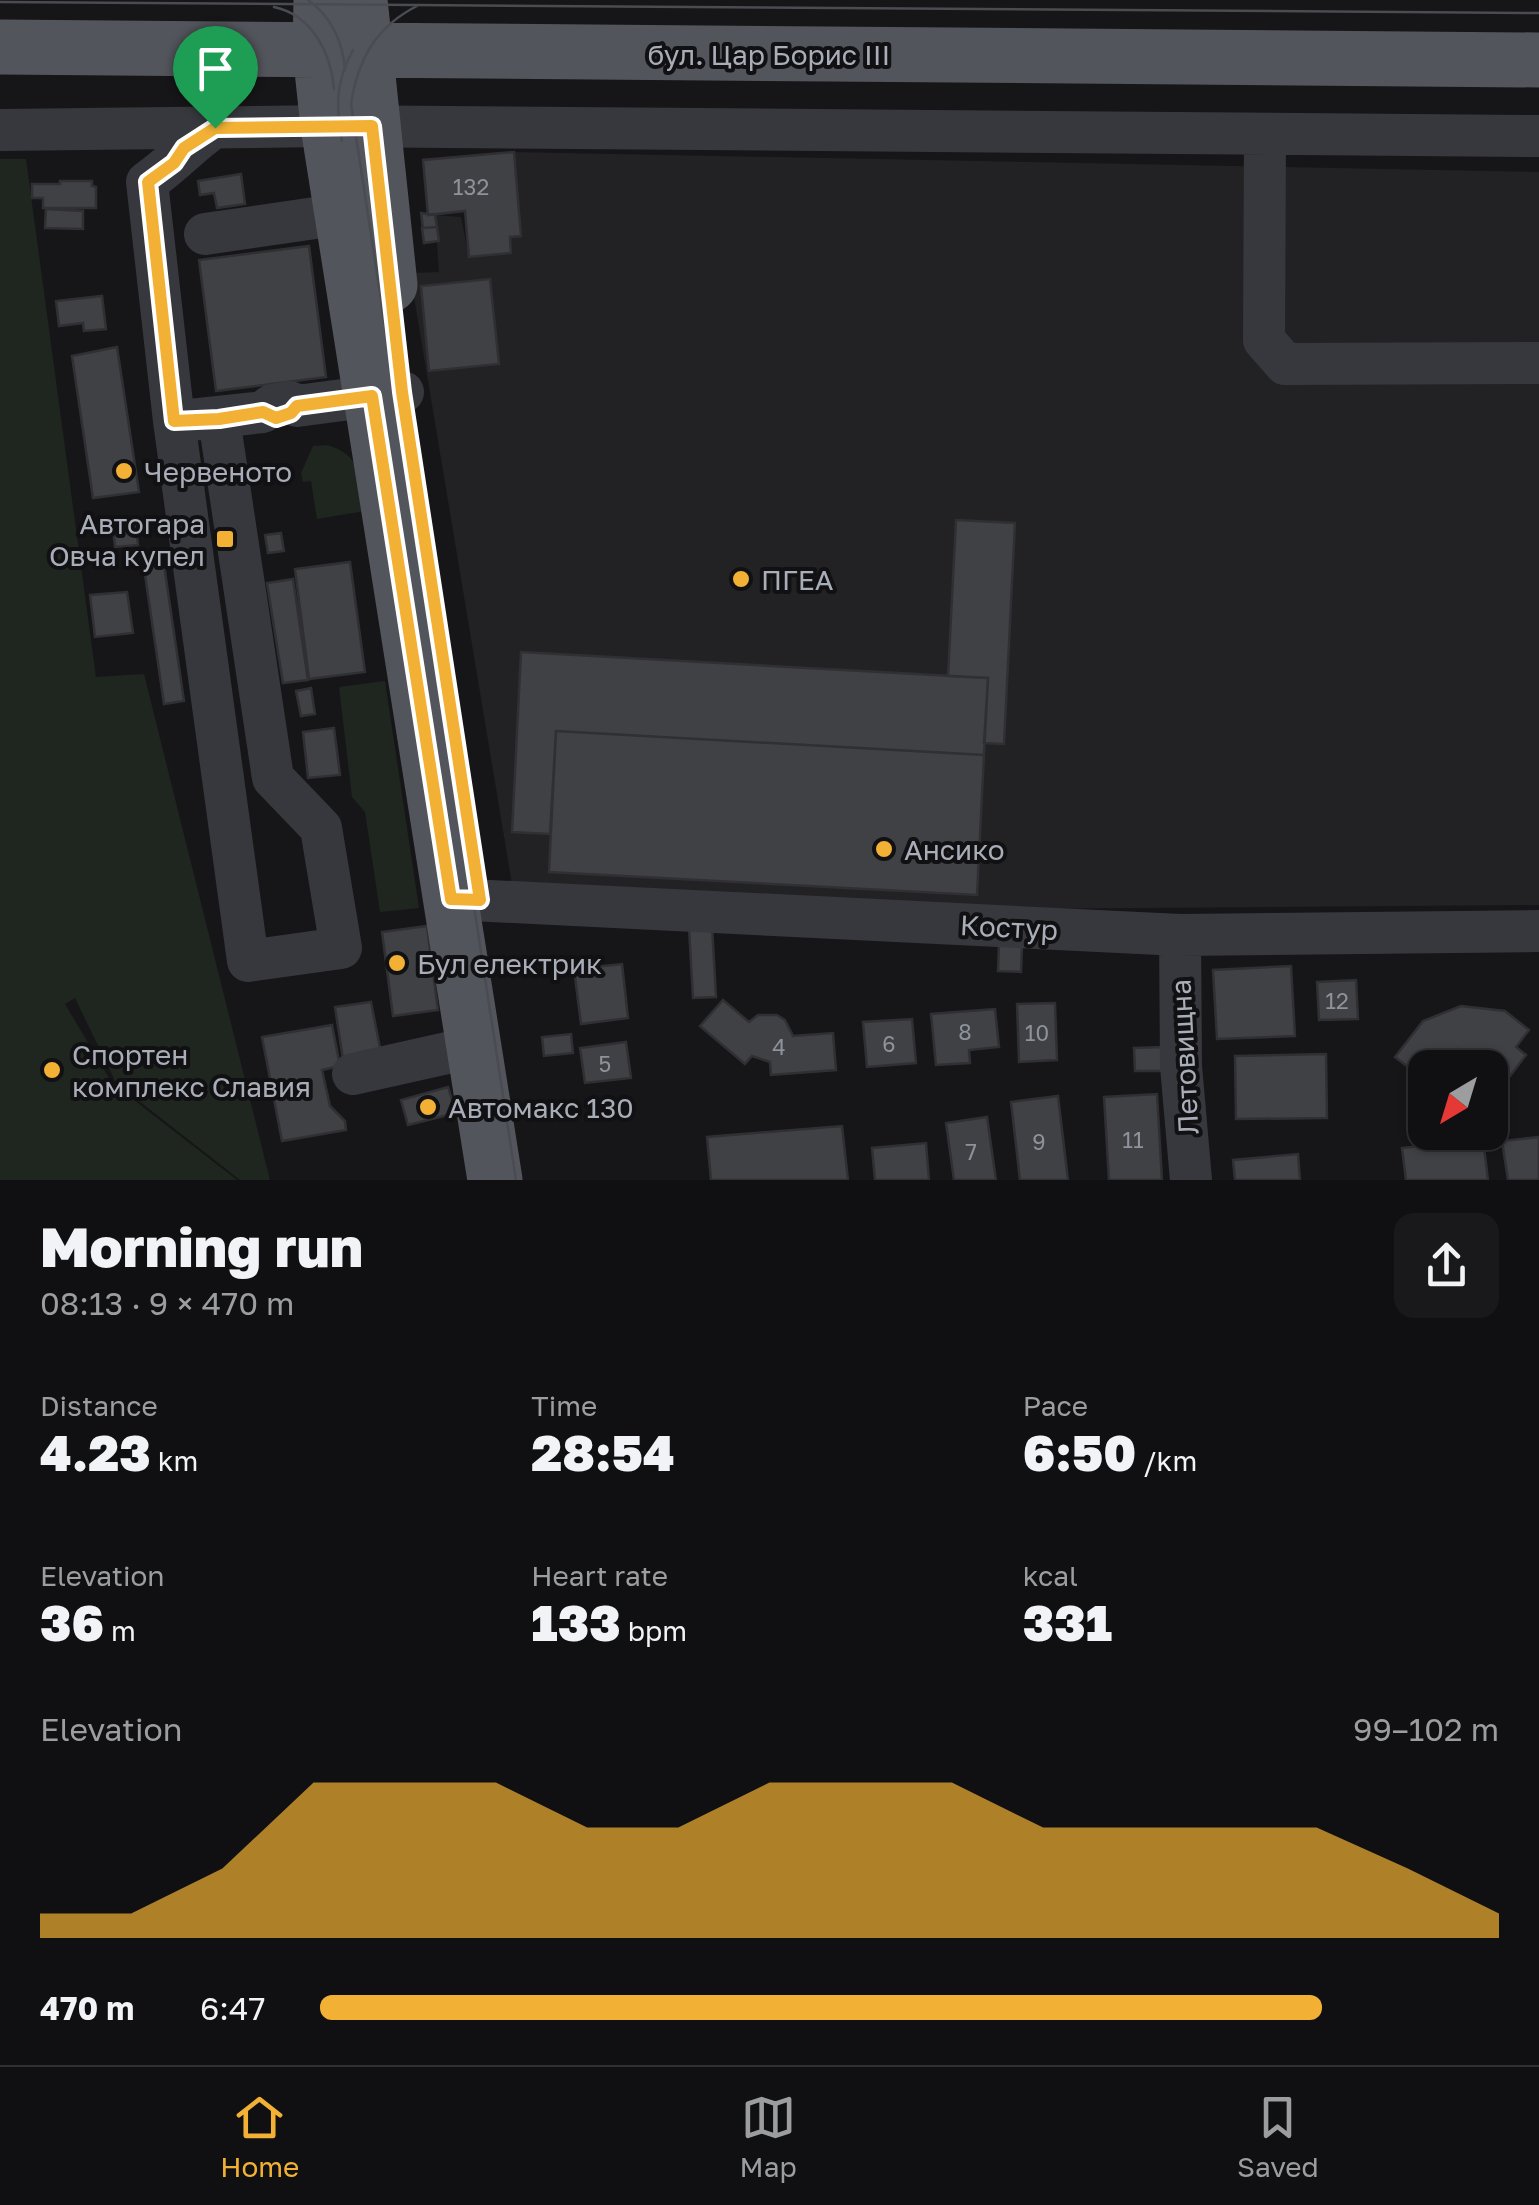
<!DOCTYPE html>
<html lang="en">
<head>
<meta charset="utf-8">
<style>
	body { margin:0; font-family:"Golos Text",sans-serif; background:#19191b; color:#f1f3f6; height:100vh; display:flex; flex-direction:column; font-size:38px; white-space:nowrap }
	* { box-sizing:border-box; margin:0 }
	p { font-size:32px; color:#9c9d9f }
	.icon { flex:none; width:55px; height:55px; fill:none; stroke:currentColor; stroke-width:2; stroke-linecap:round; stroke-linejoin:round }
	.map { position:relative; height:1180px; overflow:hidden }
	.panel { display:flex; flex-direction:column; background:#101012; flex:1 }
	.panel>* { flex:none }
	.needle { width:65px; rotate:218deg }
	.controls { position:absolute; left:1408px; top:1050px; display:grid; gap:20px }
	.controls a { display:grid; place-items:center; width:100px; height:100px; border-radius:20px; background:#101012; box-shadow:0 2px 8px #0004,0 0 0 2px #303032; font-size:50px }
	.pin { position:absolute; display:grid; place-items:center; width:85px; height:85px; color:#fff; margin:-102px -42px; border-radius:50% 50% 50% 0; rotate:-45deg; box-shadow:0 0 10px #0007 }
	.pin .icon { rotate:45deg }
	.round { display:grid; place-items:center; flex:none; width:105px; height:105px; border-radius:20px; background:#19191b }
	.summary { display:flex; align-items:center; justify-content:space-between; height:170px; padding:0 40px }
	h1 { font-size:55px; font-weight:800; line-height:75px }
	.metrics { display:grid; grid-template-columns:repeat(3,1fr); gap:15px; height:170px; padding:10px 40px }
	.metrics div { display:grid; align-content:center }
	.metrics b { font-size:50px; font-weight:800 }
	.metrics small { font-size:28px; font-weight:400 }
	.metrics p { font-size:28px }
	.chart { height:280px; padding:20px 40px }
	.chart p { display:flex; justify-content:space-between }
	.chart svg { width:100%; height:180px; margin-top:10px; fill:#f2b134; opacity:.7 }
	ul { padding:0 40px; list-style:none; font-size:32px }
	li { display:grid; grid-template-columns:160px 120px 1fr; align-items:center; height:75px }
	li i { height:25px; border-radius:12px; background:#f2b134 }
	.tab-bar { display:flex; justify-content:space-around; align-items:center; height:140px; border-top:2px solid #303032; background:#101012; font-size:28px; color:#9c9d9f }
	.tab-bar a { display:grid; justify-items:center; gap:5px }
	.tab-bar .active { color:#f2b134 }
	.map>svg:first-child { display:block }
	.built { fill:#222225 }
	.green { fill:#1e261f }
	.building { fill:#404145; stroke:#303034; stroke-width:2.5 }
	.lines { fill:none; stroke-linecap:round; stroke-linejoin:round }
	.minor { stroke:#37383d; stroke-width:42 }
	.major { stroke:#53555c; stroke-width:55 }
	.tram { stroke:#4a4c52; stroke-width:2.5 }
	.route-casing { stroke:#fff; stroke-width:20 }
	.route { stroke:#f2b134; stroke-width:12 }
	.poi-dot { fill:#f2b134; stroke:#111113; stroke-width:4 }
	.labels { text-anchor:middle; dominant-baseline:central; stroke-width:8; stroke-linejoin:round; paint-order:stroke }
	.number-label { font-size:22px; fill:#8e929b }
	.street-label { font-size:28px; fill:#a8adb8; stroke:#111113 }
	.poi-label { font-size:28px; fill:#a8adb8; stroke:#111113; text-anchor:start }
</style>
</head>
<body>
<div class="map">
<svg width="1539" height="1180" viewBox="0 0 1539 1180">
	<rect width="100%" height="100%" fill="#161618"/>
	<path class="built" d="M 514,152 L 1539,172 L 1539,905 L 1018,909 L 512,884 L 410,273 L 439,272 L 435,215 L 461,217 L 469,257 L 511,253 L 510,237 L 521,235 Z"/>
	<path class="green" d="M 0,159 L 26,159 L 96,677 L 144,674 L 270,1180 L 240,1180 L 116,1083 L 75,998 L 65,1004 L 112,1083 L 237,1180 L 0,1180 Z
		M 327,445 C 363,455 359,479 365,511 L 317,519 L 311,481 L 303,482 L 301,473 L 313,446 Z
		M 385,681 L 419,908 L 380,912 L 365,812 L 352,797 L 339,687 Z"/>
	<path class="building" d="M 514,152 L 521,236 L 510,237 L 511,253 L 469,257 L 465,211 L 428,215 L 423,160 Z
		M 241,174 L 245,204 L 217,208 L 214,193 L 200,195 L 198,181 Z
		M 60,181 L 92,181 L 92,186 L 96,187 L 96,208 L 43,208 L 43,198 L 32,198 L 32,184 L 60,184 Z
		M 46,209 L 83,211 L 83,229 L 45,228 Z
		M 421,213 L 435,215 L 437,227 L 423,228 Z
		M 437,227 L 439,241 L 424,243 L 422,228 Z
		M 309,246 L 326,377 L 216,391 L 199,260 Z
		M 490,279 L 499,364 L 429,371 L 421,286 Z
		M 102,296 L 106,329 L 84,331 L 83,323 L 59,326 L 56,301 Z
		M 117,347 L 139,492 L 93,498 L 72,356 Z
		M 135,518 L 138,545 L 115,547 L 112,520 Z
		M 956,520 L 1015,523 L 1004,744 L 984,743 L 988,678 L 948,676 Z
		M 281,533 L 284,551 L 268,553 L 265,535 Z
		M 163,558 L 184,701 L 164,704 L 143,561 Z
		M 350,562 L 365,672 L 309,679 L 295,569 Z
		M 293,579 L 308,680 L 283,683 L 267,583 Z
		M 127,592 L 133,633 L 95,637 L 90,595 Z
		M 521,652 L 988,678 L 984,755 L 556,731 L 550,834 L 512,832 Z
		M 311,688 L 315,714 L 301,716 L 296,691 Z
		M 334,728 L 340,775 L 308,778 L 303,732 Z
		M 556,731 L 984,755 L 977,895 L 549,872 Z
		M 427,926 L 438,1010 L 393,1016 L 382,932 Z
		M 712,926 L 716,997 L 693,998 L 689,928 Z
		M 999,944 L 1022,945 L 1021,972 L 998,971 Z
		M 622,964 L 628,1018 L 581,1024 L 574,969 Z
		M 1291,966 L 1295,1036 L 1217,1039 L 1213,970 Z
		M 1356,980 L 1358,1019 L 1319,1020 L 1317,982 Z
		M 723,1000 L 749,1022 L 758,1015 L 777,1015 L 785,1020 L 793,1036 L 833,1033 L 836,1070 L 771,1075 L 770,1062 L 752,1056 L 745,1064 L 700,1026 Z
		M 371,1002 L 381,1053 L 343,1059 L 335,1007 Z
		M 1055,1003 L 1057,1060 L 1019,1062 L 1017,1004 Z
		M 1461,1006 L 1505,1011 L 1529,1030 L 1516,1047 L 1526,1055 L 1504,1084 L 1490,1074 L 1490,1068 L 1482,1068 L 1458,1049 L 1443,1068 L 1425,1068 L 1425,1080 L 1395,1057 L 1423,1021 Z
		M 995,1009 L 999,1047 L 969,1050 L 970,1063 L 936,1065 L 931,1014 Z
		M 912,1019 L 916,1063 L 867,1067 L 863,1022 Z
		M 332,1025 L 340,1066 L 322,1070 L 330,1106 L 345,1121 L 346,1130 L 282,1141 L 262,1037 Z
		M 571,1034 L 573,1053 L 544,1056 L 542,1037 Z
		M 626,1042 L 631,1078 L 585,1083 L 580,1048 Z
		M 1163,1047 L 1164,1071 L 1135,1071 L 1134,1048 Z
		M 1326,1054 L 1327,1118 L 1236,1119 L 1235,1056 Z
		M 448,1087 L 456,1113 L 408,1125 L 401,1100 Z
		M 1157,1094 L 1162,1180 L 1109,1180 L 1104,1097 Z
		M 1058,1096 L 1068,1180 L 1020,1180 L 1011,1102 Z
		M 987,1117 L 996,1180 L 954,1180 L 946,1123 Z
		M 842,1126 L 848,1180 L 711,1180 L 707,1137 Z
		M 1539,1137 L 1539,1180 L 1508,1180 L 1502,1141 Z
		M 1483,1139 L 1488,1180 L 1406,1180 L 1402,1148 Z
		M 926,1143 L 929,1180 L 875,1180 L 872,1148 Z
		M 1298,1154 L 1300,1180 L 1235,1180 L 1233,1160 Z"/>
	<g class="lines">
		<path class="minor" d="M 215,127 C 190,144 172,165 147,182 L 174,421 L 248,961 L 341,948 L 321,828 L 273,778 L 219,419
			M 0,130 L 328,126 L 1539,136
			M 1265,136 L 1264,340 L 1285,364 L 1539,363
			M 205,234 L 343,214
			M 190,420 L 263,412 L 272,405 L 290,402 L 297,406 L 403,392
			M 451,899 L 1180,935 L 1539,931
			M 1180,935 L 1181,1066 L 1191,1180
			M 353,1074 L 474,1047"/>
		<path class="major" d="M 321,0 L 320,51 L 328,126 L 495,1180
			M 360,0 L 390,285
			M 0,47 L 1539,60"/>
		<path class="tram" d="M 308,0 C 331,16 343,42 345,70
			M 0,2 L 1539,13
			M 419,5 C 376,26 358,59 351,104 L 516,1180
			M 274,7 C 312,15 331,53 334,89
			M 342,141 C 336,105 335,83 353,50"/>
	</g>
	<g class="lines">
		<g class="route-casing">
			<path id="route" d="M 372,126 L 402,392 L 480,900 L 451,899 L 372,396 L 297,406 L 291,413 L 276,418 L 263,412 L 219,419 L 174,421 L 148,182 L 174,163 L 184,148 L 215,128 Z"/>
		</g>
		<use href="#route" class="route"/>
	</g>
	<g class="poi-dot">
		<circle cx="124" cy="471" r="10"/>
		<rect x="215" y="529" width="20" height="20" rx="5"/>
		<circle cx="741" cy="579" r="10"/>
		<circle cx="884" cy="849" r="10"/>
		<circle cx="397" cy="963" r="10"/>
		<circle cx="52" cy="1070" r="10"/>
		<circle cx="428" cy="1107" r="10"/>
	</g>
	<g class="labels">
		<g class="number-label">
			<text x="471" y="186">132</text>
			<text x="1337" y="1000">12</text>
			<text x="965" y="1031">8</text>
			<text x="1037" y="1032">10</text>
			<text x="889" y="1043">6</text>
			<text x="779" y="1046">4</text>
			<text x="605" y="1063">5</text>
			<text x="1133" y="1139">11</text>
			<text x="1039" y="1141">9</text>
			<text x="971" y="1151">7</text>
		</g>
		<g class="street-label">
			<text x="769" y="54">бул. Цар Борис III</text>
			<text transform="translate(1009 927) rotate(3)">Костур</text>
			<text transform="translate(1184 1057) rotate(-93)">Летовищна</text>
		</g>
		<g class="poi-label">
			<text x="144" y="471">Червеното</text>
			<text x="205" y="523" text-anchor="end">Автогара<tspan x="205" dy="32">Овча купел</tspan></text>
			<text x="761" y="579">ПГЕА</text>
			<text x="904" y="849">Ансико</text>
			<text x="417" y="963">Бул електрик</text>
			<text x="72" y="1054">Спортен<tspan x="72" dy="32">комплекс Славия</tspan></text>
			<text x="448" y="1107">Автомакс 130</text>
		</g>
	</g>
</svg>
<div class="controls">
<a><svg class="needle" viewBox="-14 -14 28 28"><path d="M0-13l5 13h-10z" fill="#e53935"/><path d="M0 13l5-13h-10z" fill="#9c9d9f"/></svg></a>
</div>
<div class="pin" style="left:215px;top:128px;background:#1e9e55"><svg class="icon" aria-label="arrive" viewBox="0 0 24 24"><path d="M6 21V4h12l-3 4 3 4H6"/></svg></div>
</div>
<section class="panel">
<div class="summary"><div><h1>Morning run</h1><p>08:13 · 9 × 470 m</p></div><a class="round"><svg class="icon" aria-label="share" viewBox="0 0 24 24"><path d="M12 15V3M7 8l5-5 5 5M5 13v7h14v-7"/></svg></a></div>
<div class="metrics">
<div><p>Distance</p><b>4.23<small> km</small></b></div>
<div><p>Time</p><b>28:54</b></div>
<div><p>Pace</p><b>6:50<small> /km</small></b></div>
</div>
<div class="metrics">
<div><p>Elevation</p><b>36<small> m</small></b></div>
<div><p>Heart rate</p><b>133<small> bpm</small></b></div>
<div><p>kcal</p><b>331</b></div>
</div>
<div class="chart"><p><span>Elevation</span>99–102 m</p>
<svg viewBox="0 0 160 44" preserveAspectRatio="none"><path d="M0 44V38L10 38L20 27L30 6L40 6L50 6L60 17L70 17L80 6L90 6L100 6L110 17L120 17L130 17L140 17L150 27L160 38V44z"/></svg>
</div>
<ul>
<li><b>470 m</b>6:47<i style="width:85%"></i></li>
</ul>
</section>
<nav class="tab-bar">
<a class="active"><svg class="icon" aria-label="home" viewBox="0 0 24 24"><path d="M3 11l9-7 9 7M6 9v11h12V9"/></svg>Home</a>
<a><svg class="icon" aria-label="map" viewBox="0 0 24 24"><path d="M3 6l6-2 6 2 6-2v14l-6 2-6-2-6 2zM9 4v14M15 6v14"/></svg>Map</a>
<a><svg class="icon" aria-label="saved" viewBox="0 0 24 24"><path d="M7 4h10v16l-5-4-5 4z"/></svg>Saved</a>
</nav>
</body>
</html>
